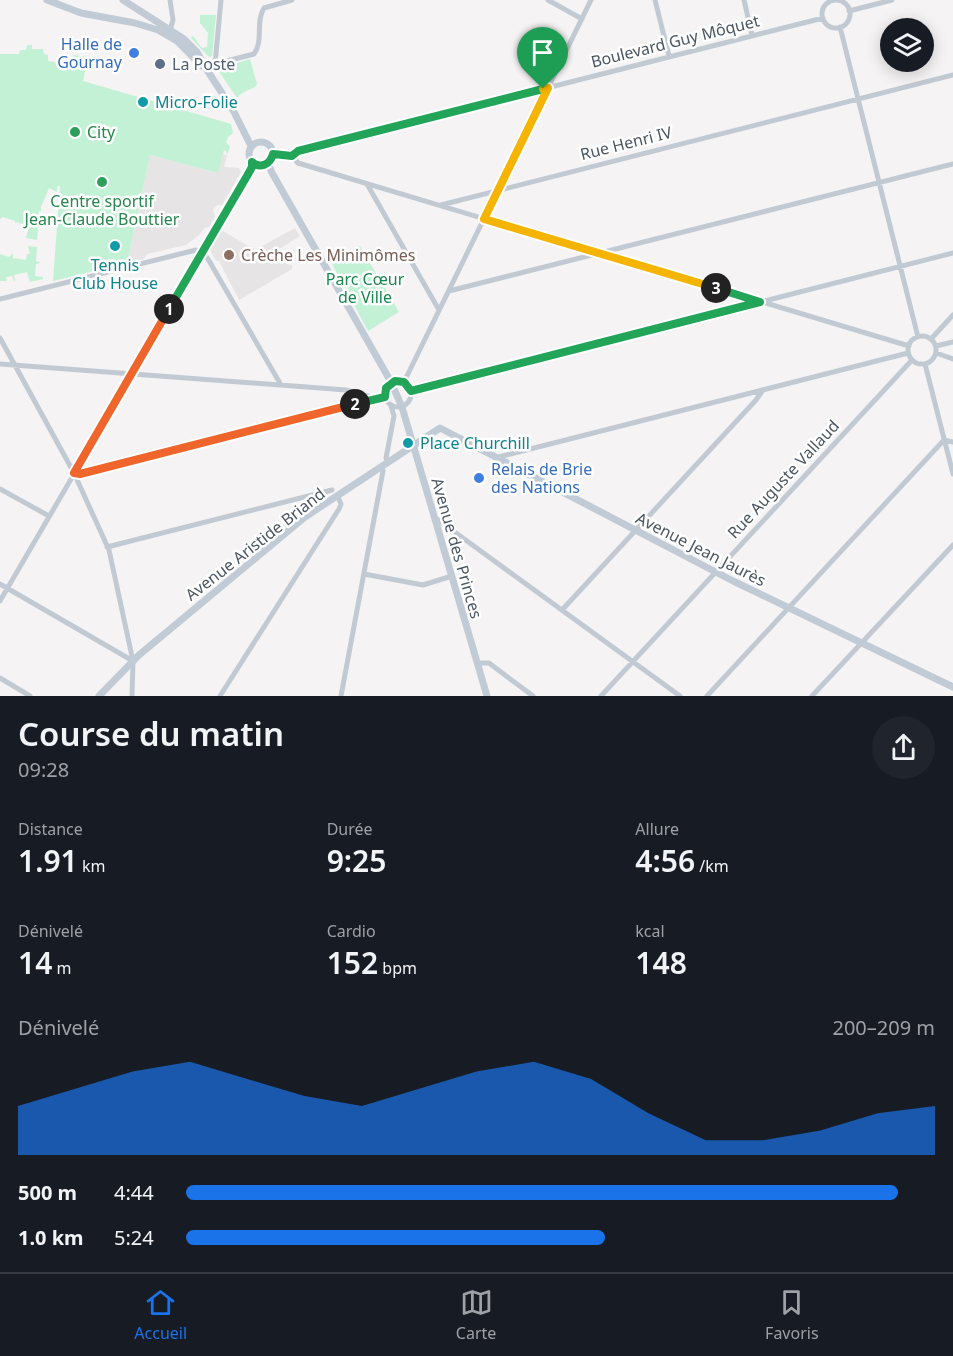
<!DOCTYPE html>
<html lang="fr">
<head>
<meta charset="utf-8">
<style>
	body { margin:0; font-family:"Noto Sans",sans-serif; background:#20242c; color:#f1f3f6; height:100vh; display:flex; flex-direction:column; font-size:22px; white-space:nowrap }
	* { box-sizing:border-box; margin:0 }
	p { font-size:20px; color:#9ea1a6 }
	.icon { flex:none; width:33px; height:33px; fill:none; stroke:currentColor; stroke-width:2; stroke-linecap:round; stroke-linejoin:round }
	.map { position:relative; height:696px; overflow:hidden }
	.panel { display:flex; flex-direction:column; background:#171b24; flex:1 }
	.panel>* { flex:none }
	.fabs { position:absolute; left:880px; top:18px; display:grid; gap:12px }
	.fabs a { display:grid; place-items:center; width:54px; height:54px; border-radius:50%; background:#171b24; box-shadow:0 3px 15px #0003; font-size:30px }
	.pin { position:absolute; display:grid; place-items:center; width:51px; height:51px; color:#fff; margin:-62px -26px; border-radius:50% 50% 50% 0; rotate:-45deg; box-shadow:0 0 6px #0007 }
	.pin .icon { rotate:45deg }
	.km { position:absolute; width:30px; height:30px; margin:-15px; border-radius:50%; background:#222; color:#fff; font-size:16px; line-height:30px; text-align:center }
	.round { display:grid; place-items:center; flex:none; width:63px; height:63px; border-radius:32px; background:#20242c }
	.head { display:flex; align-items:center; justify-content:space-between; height:102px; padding:0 18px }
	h1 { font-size:33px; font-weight:600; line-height:45px }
	.metrics { display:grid; grid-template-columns:repeat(3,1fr); gap:9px; height:102px; padding:6px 18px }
	.metrics div { display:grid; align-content:center }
	.metrics b { font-size:30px; font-weight:600 }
	.metrics small { font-size:16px; font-weight:400 }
	.metrics p { font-size:16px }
	.chart { height:168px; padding:12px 18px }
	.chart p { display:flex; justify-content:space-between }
	.chart svg { width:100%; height:108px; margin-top:6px; fill:#1a73e8; opacity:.7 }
	ul { padding:0 18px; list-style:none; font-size:20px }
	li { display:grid; grid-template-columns:96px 72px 1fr; align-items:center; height:45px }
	li i { height:15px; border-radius:8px; background:#1a73e8 }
	.dock { display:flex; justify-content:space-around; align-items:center; height:84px; border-top:2px solid #363941; background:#171b24; font-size:16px; color:#9ea1a6 }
	.dock a { display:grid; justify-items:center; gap:3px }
	.dock .current { color:#1a73e8 }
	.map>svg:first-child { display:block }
	.education { fill:#e6e4e5 }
	.green { fill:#c3f1d5 }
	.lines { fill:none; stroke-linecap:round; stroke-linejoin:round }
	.street { stroke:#c1cad2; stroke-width:5 }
	.secondary { stroke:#c1cbd6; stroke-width:7 }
	.split-1-casing { stroke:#fff; stroke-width:12 }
	.split-2-casing { stroke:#fff; stroke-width:12 }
	.split-3-casing { stroke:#fff; stroke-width:12 }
	.split-4-casing { stroke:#fff; stroke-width:12 }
	.split-1 { stroke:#22a559; stroke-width:8 }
	.split-2 { stroke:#f0652b; stroke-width:8 }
	.split-3 { stroke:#22a559; stroke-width:8 }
	.split-4 { stroke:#f5b400; stroke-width:8 }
	.shop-dot { fill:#3f7fe0; stroke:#fff; stroke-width:2 }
	.service-dot { fill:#5c6f8a; stroke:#fff; stroke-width:2 }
	.culture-dot { fill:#0f9aa8; stroke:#fff; stroke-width:2 }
	.leisure-dot { fill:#2e9e5b; stroke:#fff; stroke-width:2 }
	.education-dot { fill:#8d6e63; stroke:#fff; stroke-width:2 }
	.labels { text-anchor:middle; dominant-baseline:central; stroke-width:5; stroke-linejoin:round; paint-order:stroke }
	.street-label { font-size:16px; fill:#4a5661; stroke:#fff }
	.shop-label { font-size:16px; fill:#366cbe; stroke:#fff; text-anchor:end }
	.service-label { font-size:16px; fill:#4e5e75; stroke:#fff; text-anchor:start }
	.culture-label { font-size:16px; fill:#0d838f; stroke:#fff; text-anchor:start }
	.leisure-label { font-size:16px; fill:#27864d; stroke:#fff; text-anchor:start }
	.education-label { font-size:16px; fill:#785e54; stroke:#fff; text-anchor:start }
	.park-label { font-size:16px; fill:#17864f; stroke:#fff }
</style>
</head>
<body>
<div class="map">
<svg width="953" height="696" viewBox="0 0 953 696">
	<rect width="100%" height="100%" fill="#f5f3f3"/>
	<path class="education" d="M 223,154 L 227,155 L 224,167 L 239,168 L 241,172 L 222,205 L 217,205 L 213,210 L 215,217 L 209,227 L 204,228 L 200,234 L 186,245 L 147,254 L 144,259 L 127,263 L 150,155 L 217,173 Z
		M 295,228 L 300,236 L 279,249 L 287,264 L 292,265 L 292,269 L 239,300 L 219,261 L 216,261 L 211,252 L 210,248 L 221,230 L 255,250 Z"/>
	<path class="green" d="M 200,15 L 216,15 L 212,56 L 209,57 L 191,38 L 193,36 L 202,48 L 207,47 L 208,33 L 200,23 Z
		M 27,45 L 32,45 L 32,49 L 43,49 L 44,54 L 48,55 L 48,61 L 59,63 L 59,61 L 71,62 L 73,55 L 88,57 L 83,81 L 231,124 L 233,133 L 228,137 L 226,142 L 230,147 L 227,155 L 226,151 L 224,150 L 218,173 L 150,155 L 127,263 L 53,281 L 60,186 L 57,186 L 57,192 L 49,188 L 41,207 L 41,211 L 39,211 L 38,224 L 43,225 L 43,227 L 38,227 L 37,240 L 26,238 L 29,227 L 17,222 L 15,223 L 15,221 L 3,217 L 0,219 L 0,54 L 19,54 L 20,50 L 26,50 Z
		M 250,59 L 257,84 C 253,91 245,88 237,98 L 220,73 L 221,68 Z
		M 28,246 L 37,247 L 36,261 L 41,263 L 36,264 L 35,276 L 43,277 L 43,279 L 30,282 L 27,272 L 14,275 L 15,281 L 14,281 L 12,276 L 6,277 L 7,281 L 0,281 L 0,254 L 9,257 L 13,253 L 13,258 L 26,260 L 27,254 L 30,254 Z
		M 360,246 L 399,312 L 368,331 L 331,262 Z"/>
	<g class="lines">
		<path class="street" d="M 548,0 L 582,19
			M 655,0 L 669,56
			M 744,0 L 752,35
			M822 14a14 14 0 1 1 28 0a14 14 0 1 1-28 0Z
			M 849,11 L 892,0
			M 840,27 L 918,337
			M 169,34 L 173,20 L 170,0
			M 215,64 L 221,0
			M 207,70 L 215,64 L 254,54 C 264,40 255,22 264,8 L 292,0
			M 273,154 L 292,156
			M 292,156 L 298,163 L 909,346
			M 292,156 L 298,151 L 823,18
			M 367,184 L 439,310
			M 441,205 L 953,75
			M 449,291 L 953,164
			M 0,299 L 196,250 L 202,252 L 208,259 L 281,385
			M908 350a14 14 0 1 1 28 0a14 14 0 1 1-28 0Z
			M 0,338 L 74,473 L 109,550 L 133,661 L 132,696
			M 931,339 L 953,315
			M 936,346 L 953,342
			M 936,353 L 953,359
			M 0,364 L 346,390 L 378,399
			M 925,364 L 953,474
			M385 394a13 13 0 1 1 26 0a13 13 0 1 1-26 0Z
			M 404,382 L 591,0
			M 411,391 L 953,253
			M 495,458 L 908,353
			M 388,461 L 386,458 L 394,416 L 391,406
			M 74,473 L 80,474 L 385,397
			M 0,489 L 49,516
			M 434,517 L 680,696
			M 107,547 L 332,490
			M 364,574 L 423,585 L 452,576
			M 0,584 L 133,661
			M 0,601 L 243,184 L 252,167 L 252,162
			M 562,610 L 756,400 L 763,390
			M 477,663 L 489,663 L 533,696
			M 0,678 L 30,696
			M 220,696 L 339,509 L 341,504 L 337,495
			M 341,696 L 383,471 L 381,466
			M 601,696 L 912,360
			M 707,696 L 944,440 L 953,442
			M 812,696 L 953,545"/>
		<path class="secondary" d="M 47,0 L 81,13 L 135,23 L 158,30 L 177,41 L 202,66
			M 123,0 L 184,39 L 197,52 L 207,70 L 233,110 L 251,146
			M249 154a12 12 0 1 1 24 0a12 12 0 1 1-24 0Z
			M 269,163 L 271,171 L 391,382 L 402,407 L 487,696
			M 99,696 L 139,655 L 305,517 L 440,428 L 733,581 L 953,687"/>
	</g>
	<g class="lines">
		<g class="split-1-casing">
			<path id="split-1" d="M 169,309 L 247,176 L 252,167 L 252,162 C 260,169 270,165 273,154 L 292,156 L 298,151 L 543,89"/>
		</g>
		<g class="split-2-casing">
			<path id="split-2" d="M 169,309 L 74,473 L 80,474 L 355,404"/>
		</g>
		<g class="split-3-casing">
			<path id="split-3" d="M 355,404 L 385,397 L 386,388 L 395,381 L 404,382 L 411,391 L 760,302 L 716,288"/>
		</g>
		<g class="split-4-casing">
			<path id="split-4" d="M 543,89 L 548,88 L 484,219 L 716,288"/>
		</g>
		<use href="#split-1" class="split-1"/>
		<use href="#split-2" class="split-2"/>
		<use href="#split-3" class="split-3"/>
		<use href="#split-4" class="split-4"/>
	</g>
	<g class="shop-dot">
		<circle cx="134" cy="53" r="6"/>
		<circle cx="479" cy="478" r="6"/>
	</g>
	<circle class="service-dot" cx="160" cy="64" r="6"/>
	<g class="culture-dot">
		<circle cx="143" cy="102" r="6"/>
		<circle cx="115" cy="246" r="6"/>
		<circle cx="408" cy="443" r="6"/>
	</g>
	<g class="leisure-dot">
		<circle cx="75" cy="132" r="6"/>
		<circle cx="102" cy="182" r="6"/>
	</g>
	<circle class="education-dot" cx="229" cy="255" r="6"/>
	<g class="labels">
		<g class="street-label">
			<text transform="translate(675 41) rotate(-14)">Boulevard Guy Môquet</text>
			<text transform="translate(626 143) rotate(-14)">Rue Henri IV</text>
			<text transform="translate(783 479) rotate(-47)">Rue Auguste Vallaud</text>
			<text transform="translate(255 544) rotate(-38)">Avenue Aristide Briand</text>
			<text transform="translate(457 548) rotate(74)">Avenue des Princes</text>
			<text transform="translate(701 549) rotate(27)">Avenue Jean Jaurès</text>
		</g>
		<g class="shop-label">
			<text x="122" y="44">Halle de<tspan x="122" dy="18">Gournay</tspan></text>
			<text x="491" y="469" text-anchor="start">Relais de Brie<tspan x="491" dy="18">des Nations</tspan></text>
		</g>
		<g class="service-label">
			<text x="172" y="64">La Poste</text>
		</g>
		<g class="culture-label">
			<text x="155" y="102">Micro-Folie</text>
			<text x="115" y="265" text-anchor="middle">Tennis<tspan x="115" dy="18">Club House</tspan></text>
			<text x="420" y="443">Place Churchill</text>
		</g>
		<g class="leisure-label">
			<text x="87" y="132">City</text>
			<text x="102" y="201" text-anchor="middle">Centre sportif<tspan x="102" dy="18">Jean-Claude Bouttier</tspan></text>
		</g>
		<g class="education-label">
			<text x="241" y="255">Crèche Les Minimômes</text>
		</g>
		<g class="park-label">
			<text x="365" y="279">Parc Cœur<tspan x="365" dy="18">de Ville</tspan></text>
		</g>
	</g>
</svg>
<div class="fabs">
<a><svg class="icon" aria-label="layers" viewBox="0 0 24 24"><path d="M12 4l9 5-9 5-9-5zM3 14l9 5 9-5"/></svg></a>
</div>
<div class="pin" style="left:543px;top:89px;background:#1e9e55"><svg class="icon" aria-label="arrive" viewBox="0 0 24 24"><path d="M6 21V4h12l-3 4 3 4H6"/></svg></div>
<b class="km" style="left:169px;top:309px">1</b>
<b class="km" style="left:355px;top:404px">2</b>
<b class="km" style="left:716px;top:288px">3</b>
</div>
<section class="panel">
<div class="head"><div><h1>Course du matin</h1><p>09:28</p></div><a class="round"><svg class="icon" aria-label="share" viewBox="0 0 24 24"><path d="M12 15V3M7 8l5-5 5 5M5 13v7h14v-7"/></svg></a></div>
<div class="metrics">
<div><p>Distance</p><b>1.91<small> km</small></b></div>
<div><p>Durée</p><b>9:25</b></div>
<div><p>Allure</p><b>4:56<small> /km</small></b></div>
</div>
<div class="metrics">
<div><p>Dénivelé</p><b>14<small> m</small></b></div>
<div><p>Cardio</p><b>152<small> bpm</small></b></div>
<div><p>kcal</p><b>148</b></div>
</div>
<div class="chart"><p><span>Dénivelé</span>200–209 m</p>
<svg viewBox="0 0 160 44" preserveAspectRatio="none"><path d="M0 44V24L10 17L20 10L30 6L40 13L50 20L60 24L70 17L80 10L90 6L100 13L110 27L120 38L130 38L140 34L150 27L160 24V44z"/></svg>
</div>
<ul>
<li><b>500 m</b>4:44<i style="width:95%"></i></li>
<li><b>1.0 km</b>5:24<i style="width:56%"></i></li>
</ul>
</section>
<nav class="dock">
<a class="current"><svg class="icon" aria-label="home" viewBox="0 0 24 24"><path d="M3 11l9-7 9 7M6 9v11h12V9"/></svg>Accueil</a>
<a><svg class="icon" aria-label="map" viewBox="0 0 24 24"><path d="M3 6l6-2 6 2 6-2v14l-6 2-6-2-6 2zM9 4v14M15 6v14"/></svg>Carte</a>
<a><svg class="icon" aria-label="saved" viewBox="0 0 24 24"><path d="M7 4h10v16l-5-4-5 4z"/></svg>Favoris</a>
</nav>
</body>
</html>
